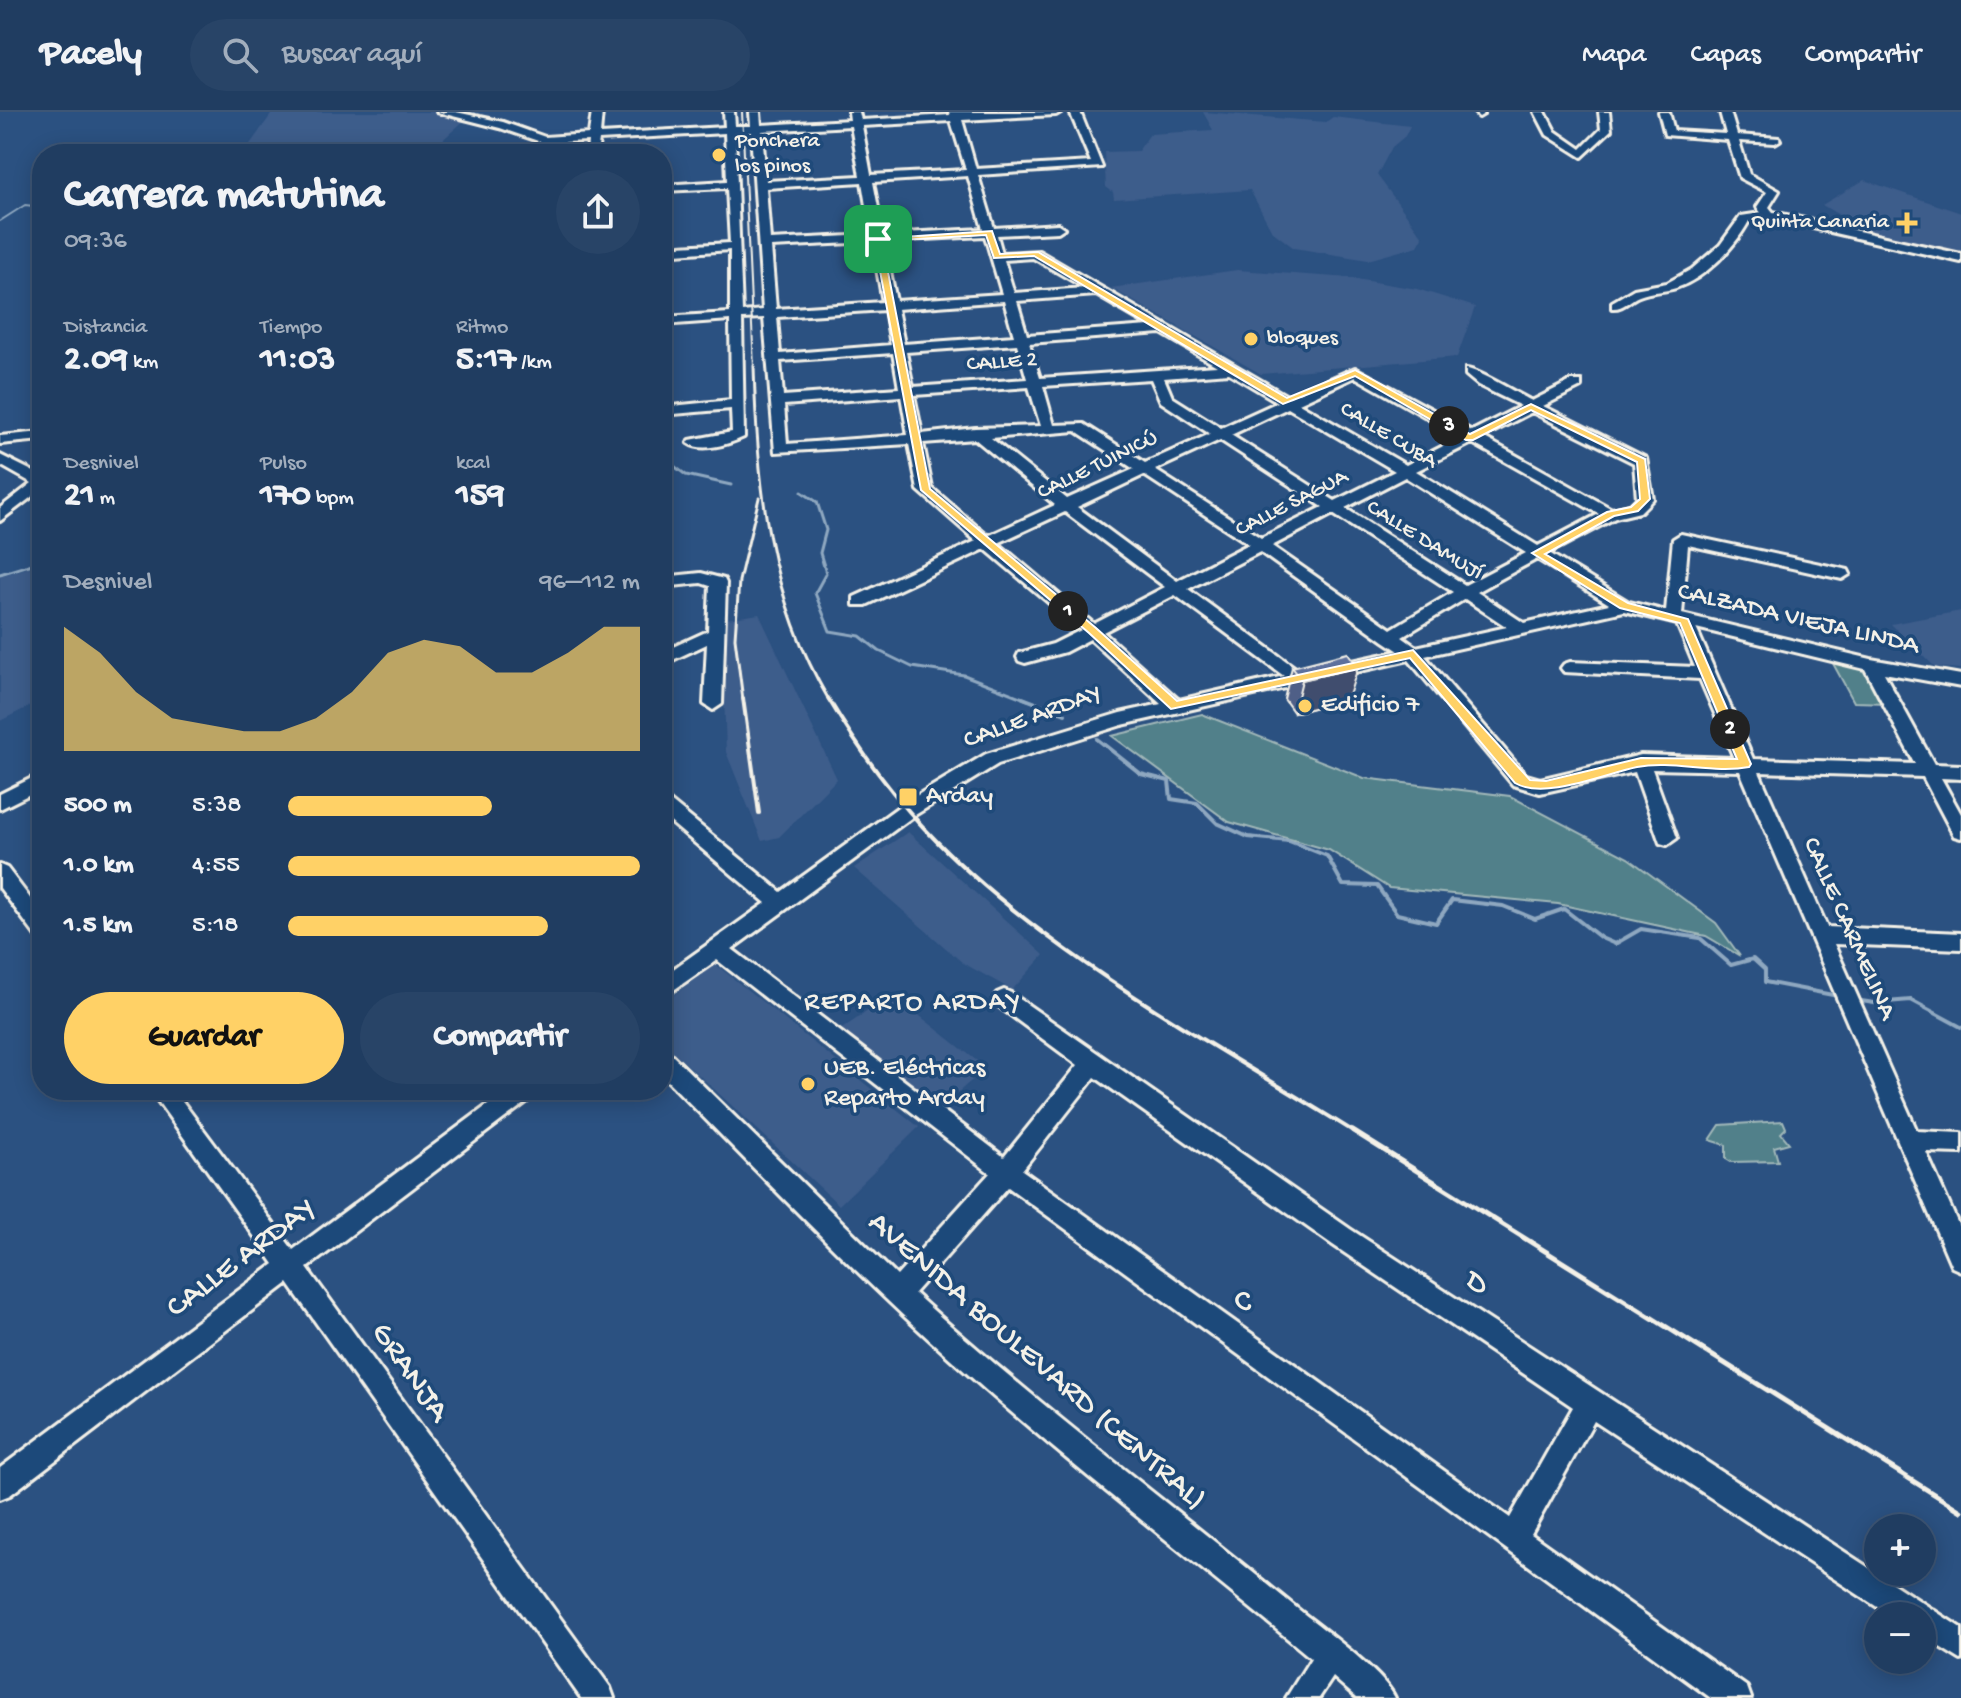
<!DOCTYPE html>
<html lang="es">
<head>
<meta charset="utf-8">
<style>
	body { margin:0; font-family:"Gochi Hand",sans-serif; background:#284467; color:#f1f3f6; height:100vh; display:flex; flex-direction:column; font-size:30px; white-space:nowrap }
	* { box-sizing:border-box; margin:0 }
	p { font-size:26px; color:#a2aebd }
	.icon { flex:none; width:44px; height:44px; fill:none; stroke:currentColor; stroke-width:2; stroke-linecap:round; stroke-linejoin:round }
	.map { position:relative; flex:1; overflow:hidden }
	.sheet { position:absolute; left:32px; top:32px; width:640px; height:956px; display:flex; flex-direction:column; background:#203d61; border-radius:32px; box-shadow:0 4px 20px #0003,0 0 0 2px #3d5676 }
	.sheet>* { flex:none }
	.controls { position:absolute; left:1864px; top:1402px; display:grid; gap:16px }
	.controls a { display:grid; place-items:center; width:72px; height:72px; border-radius:50%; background:#203d61; box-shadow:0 4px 20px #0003,0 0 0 2px #3d5676; font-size:40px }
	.pin { position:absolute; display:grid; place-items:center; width:68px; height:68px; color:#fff; margin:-34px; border-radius:16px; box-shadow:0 4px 12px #0006 }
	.km { position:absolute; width:40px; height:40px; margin:-20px; border-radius:50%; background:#222; color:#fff; font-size:22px; line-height:40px; text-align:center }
	.round { display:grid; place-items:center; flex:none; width:84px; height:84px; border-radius:42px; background:#284467 }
	.headline { display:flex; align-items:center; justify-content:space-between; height:136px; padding:0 32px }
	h1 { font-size:44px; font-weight:700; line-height:60px }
	.stats { display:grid; grid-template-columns:repeat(3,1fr); gap:12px; height:136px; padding:8px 32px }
	.stats div { display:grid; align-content:center }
	.stats b { font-size:34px; font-weight:700 }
	.stats small { font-size:22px; font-weight:400 }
	.stats p { font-size:22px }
	.chart { height:224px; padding:16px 32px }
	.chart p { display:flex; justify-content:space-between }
	.chart svg { width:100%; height:144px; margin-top:8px; fill:#ffd166; opacity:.7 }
	.primary-button { display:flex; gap:16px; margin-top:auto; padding:16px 32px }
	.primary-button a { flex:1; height:92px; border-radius:48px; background:#ffd166; color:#111; font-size:32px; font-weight:700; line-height:92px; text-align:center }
	.primary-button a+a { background:#284467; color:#f1f3f6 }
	ul { padding:0 32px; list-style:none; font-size:26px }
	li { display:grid; grid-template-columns:128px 96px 1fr; align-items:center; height:60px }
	li i { height:20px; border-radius:10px; background:#ffd166 }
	header { display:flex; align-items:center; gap:48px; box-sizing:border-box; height:112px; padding:0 40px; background:#203d61; border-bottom:2px solid #3d5676 }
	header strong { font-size:38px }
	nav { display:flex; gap:44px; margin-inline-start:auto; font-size:28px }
	.search { width:560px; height:72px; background:#284467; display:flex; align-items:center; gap:20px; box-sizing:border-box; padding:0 28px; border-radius:44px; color:#a2aebd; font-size:30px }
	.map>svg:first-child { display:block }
	.built { fill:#3e5d8b }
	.green { fill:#51808a; stroke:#a2b8b9; stroke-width:2 }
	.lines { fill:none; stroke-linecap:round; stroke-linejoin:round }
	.stream-far2 { stroke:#8fa8c0; stroke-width:2 }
	.stream-far1 { stroke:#8fa8c0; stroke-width:3 }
	.stream { stroke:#8fa8c0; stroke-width:4 }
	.minor-casing { stroke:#f4f1e8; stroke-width:6 }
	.minor { fill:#1f4a7a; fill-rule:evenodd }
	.rail-far3 { stroke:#f4f1e8; stroke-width:2 }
	.rail-far2 { stroke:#f4f1e8; stroke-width:3 }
	.rail-far1 { stroke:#f4f1e8; stroke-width:4 }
	.rail { stroke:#f4f1e8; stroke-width:5 }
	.wall { fill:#505f87; stroke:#f4f1e8; stroke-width:2 }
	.shaded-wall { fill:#414e6e; stroke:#f4f1e8; stroke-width:2 }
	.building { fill:#5d6f9d; stroke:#f4f1e8; stroke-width:2 }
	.route { fill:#ffd166; stroke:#fff; stroke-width:2; fill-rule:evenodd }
	.poi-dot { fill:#ffd166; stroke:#1f4a7a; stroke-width:3 }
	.labels { text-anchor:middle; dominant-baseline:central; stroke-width:7; stroke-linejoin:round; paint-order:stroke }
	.far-poi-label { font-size:22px; fill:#f4f1e8; stroke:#1f4a7a; text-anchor:start }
	.far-street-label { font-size:22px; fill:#f4f1e8; stroke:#1f4a7a }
	.street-label { font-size:26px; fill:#f4f1e8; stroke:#1f4a7a }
	.poi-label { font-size:26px; fill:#f4f1e8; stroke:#1f4a7a; text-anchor:start }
	.neighbourhood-label { font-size:28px; letter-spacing:2px; fill:#f4f1e8; stroke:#1f4a7a }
	.near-street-label { font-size:32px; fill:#f4f1e8; stroke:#1f4a7a }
</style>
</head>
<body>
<header>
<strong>Pacely</strong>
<div class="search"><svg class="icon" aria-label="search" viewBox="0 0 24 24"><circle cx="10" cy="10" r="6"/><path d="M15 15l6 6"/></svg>Buscar aquí</div>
<nav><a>Mapa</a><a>Capas</a><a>Compartir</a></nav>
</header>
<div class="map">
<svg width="1961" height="1586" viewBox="0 0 1961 1586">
	<rect width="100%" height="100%" fill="#2b5181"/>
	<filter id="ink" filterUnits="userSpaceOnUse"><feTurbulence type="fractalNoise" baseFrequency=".0125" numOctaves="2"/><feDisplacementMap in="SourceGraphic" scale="16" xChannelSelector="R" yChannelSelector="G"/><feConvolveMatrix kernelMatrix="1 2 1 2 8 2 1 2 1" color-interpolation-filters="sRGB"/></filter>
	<g filter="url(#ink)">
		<path class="built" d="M 273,0 L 442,0 L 468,5 L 427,42 L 243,42 Z
			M 1203,0 L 1326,10 L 1333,5 L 1410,14 L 1405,24 L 1392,35 L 1377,63 L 1423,125 L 1418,134 L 1368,148 L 1294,136 L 1272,119 L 1250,78 L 1114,87 L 1113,80 L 1106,75 L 1104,40 L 1138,39 L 1150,22 L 1213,18 Z
			M 1864,68 L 1961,101 L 1961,141 L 1870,121 L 1822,93 Z
			M 1237,158 L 1350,166 L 1417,177 L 1475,195 L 1457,245 L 1261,262 L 1111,176 Z
			M 38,453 L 42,458 L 42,588 L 0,609 L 0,464 Z
			M 1961,499 L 1961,557 L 1935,555 L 1891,512 Z
			M 759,502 L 837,667 L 779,725 L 762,729 L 726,640 L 723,551 L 727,507 Z
			M 908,720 L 1044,843 L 1012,878 L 963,851 L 854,756 Z
			M 715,852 L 919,1015 L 839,1093 L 662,929 L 662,892 Z
			M 892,882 L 986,956 L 941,995 L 836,921 Z"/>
		<path class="green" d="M 1830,546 L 1866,554 L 1887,591 L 1854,590 Z
			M 1202,602 L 1364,666 L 1510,684 L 1628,746 L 1716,811 L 1740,844 L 1706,824 L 1558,792 L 1389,776 L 1329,738 L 1229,710 L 1112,624 Z
			M 1783,1009 L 1786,1016 L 1781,1021 L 1789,1031 L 1774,1035 L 1778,1049 L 1731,1050 L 1726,1047 L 1726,1033 L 1710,1028 L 1720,1013 Z"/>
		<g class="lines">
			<path class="stream-far2" d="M 0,109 L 25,93 L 42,95"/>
			<path class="stream-far1" d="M 662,351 L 674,354 L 686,363 L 731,373
				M 802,380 L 817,390 L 826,418 L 820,441 L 826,461 L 815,481 L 830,519 L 860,524 L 879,539 L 912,555 L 964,563 L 1028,588
				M 0,462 L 42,449"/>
			<path class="stream" d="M 1023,586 L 1065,602
				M 1097,627 L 1141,662 L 1169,669 L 1171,687 L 1197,691 L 1217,711 L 1248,725 L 1289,729 L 1327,744 L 1343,773 L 1377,774 L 1397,802 L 1436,811 L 1452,788 L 1503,794 L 1535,807 L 1564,797 L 1601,826 L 1615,832 L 1641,817 L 1700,826 L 1731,853 L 1753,847 L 1765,858 L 1765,870 L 1838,884
				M 1855,888 L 1874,891 L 1911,888 L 1961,915"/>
			<g class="minor-casing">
				<path id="minor" d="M 437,0 L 456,0 L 503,10 L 545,25 L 589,22 L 592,0 L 602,0 L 600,22 L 725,15 L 724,0 L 734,0 L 735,14 L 751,14 L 750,0 L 760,0 L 761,13 L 850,8 L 849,0 L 859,0 L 861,8 L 950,3 L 949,0 L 1061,0 L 1056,3 L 962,8 L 976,57 L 1091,50 L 1070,0 L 1080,0 L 1102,55 L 978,63 L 994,116 L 1058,112 L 1064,116 L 1058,120 L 997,123 L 1002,141 L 1039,139 L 1289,285 L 1355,256 L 1472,319 L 1521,294 L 1478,273 L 1466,263 L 1466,257 C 1475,256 1519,283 1532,289 L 1571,269 L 1581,269 L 1581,275 L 1543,294 L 1646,346 L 1653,387 L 1640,400 L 1615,406 L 1549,441 L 1629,490 L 1666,499 L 1673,427 L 1681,422 L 1848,458 L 1850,462 L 1842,467 L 1688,433 L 1682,502 L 1871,547 L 1961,563 L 1961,575 L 1884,561 L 1934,652 L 1961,653 L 1961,667 L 1941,666 L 1961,702 L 1961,726 L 1954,724 L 1923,665 L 1759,660 L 1827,815 L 1961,821 L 1961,837 L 1834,832 L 1917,1019 L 1961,1021 L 1961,1041 L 1926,1040 L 1961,1119 L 1961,1159 L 1952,1155 L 1740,659 L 1652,657 L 1677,726 L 1667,733 L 1660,731 L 1635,660 L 1540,681 L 1513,673 L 1409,548 L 1122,613 L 998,652 L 915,703 L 732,837 L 1004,1045 L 1078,953 L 997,893 L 993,887 L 997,881 L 1004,878 L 1011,881 L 1350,1117 L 1961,1516 L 1961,1548 L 1922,1524 L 1922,1504 L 1891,1504 L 1594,1309 L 1531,1422 L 1747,1575 L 1751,1586 L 1711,1586 L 1008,1075 L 914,1181 C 1035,1291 1166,1389 1293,1493 C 1317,1513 1384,1560 1395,1586 L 1357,1586 L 1333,1565 L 1319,1586 L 1286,1586 L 1311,1546 C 1195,1449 1074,1357 961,1256 C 856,1163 760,1062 662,963 L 662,939 L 670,941 L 897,1164 L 990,1061 L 717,848 L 662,886 L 662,865 L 766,791 L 662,703 L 662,686 L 669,688 L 781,780 L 901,693 L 986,642 L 1120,601 L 1161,592 L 1090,527 L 1065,540 L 1025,551 L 1019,549 L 1017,545 L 1019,541 L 1053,532 L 1081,518 L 985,437 L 866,493 L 854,493 L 854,485 L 976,429 L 918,378 L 909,332 L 775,340 L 764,206 L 742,207 L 744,325 C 729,332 702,341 688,331 L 690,328 L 732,320 L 731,297 L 662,303 L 662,295 L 731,288 L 730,208 L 662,213 L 662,205 L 730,201 L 730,138 L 662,143 L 662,135 L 730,131 L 727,76 L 662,79 L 662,73 L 727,69 L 725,21 L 599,28 L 597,42 L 587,42 L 588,29 L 544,31 L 500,16 ZM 951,9 L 966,58 L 871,63 L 862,14 ZM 851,14 L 860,64 L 766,69 L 762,19 ZM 751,20 L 763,198 L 742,200 L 735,21 ZM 968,64 L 983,117 L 883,122 L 873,70 ZM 862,70 L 871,123 L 770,128 L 766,76 ZM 985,124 L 1002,182 L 896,189 L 884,129 ZM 872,130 L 883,190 L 776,197 L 771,135 ZM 1033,146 L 1085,176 L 1014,181 L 1004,148 ZM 1096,183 L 1149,214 L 1027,223 L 1017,189 ZM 1004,189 L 1014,224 L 904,232 L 897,197 ZM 885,198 L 891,233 L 780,242 L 777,205 ZM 1161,221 L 1217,254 L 1040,266 L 1029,231 ZM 1017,232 L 1027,267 L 913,275 L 906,240 ZM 893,241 L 899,276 L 783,284 L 780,249 ZM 1229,261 L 1278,290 L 1221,316 L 1172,285 L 1164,266 ZM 1355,265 L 1461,325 L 1406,353 L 1299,291 ZM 1151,267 L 1161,290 L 1210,322 L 1145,351 L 1084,312 L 1054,313 L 1043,274 ZM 1029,275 L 1041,314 L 975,316 L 922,322 L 914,283 ZM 901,284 L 908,323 L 787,332 L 784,293 ZM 1288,296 L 1395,359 L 1335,389 L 1231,323 ZM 1532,300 L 1634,351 L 1637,386 L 1630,393 L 1612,397 L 1483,325 ZM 1076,319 L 1134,357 L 1067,387 L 991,326 ZM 975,327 L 1055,393 L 988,424 L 932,376 L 923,331 ZM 1220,328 L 1323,395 L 1261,426 L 1155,358 ZM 1472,331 L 1599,402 L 1538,434 L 1416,359 ZM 1144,363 L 1249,432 L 1177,469 L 1077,395 ZM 1405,365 L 1526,441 L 1465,473 L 1345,396 ZM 1065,400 L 1165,475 L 1094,512 L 998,431 ZM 1333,402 L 1453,480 L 1391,517 L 1272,434 ZM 1260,440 L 1384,529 L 1399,539 L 1301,560 L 1188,477 ZM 1537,447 L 1609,492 L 1524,511 L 1477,480 ZM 1175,483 L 1284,564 L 1179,588 L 1103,520 ZM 1465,487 L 1507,515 L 1416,535 L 1402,525 ZM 1624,499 L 1677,512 L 1695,555 L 1570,550 L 1564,552 L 1561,556 L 1564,560 L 1700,567 L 1734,646 L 1641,643 L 1540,667 L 1526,663 L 1425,544 ZM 1696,516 L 1865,557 L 1915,652 L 1753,647 ZM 1095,965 L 1333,1133 L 1573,1295 L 1510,1406 L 1022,1058 Z
					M 1474,0 L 1484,0 L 1484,2 L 1479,5 Z
					M 1535,0 L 1545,0 L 1555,19 L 1581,37 L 1601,17 L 1599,0 L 1609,0 L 1611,18 L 1582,45 L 1547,23 Z
					M 1659,0 L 1669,0 L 1674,19 L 1726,22 L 1720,0 L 1730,0 L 1737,23 L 1779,26 L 1780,28 L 1775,31 L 1739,29 L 1749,62 L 1779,79 L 1769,95 L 1773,100 L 1961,142 L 1961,150 L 1769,106 L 1749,109 C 1734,136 1706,166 1676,176 C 1664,180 1651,179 1639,184 C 1629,188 1623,197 1612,196 L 1612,190 L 1634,177 L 1667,171 L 1692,157 L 1720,133 L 1741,104 L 1761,101 L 1757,95 L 1767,80 L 1740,66 L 1728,28 L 1665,23 Z
					M 42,320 L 42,328 L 0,332 L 0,324 Z
					M 0,343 L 42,364 L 42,377 L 0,409 L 0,396 L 32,371 L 0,353 Z
					M 701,461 L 724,467 L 726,471 L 722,592 L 713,598 L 704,592 L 707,532 L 662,553 L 662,540 L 708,519 L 710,474 L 701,471 L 662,475 L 662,465 Z
					M 42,661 L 42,676 L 0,697 L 0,682 Z
					M 0,753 L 7,756 L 42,802 L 42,825 L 35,823 L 0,776 Z
					M 150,978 L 174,978 L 293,1138 L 508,978 L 536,978 L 533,985 L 307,1156 L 610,1575 L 614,1586 L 581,1586 L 288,1171 L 10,1383 L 0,1387 L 0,1356 L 274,1152 Z"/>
			</g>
			<use href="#minor" class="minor"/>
			<path class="rail-far3" d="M 742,0 L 754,256"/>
			<path class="rail-far2" d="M 754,254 C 757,370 768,485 829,588
				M 743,588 L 735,526 L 739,469 L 759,386"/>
			<path class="rail-far1" d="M 743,586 L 759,701
				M 828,586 C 856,633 887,677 925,717 C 1039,839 1215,933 1356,1021"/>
			<path class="rail" d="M 1353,1019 L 1961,1399"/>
		</g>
		<path class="wall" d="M 1292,555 L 1348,587 L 1294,601 L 1284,587 Z"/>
		<path class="shaded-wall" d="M 1358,555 L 1348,587 L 1294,601 L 1302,568 Z"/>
		<path class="building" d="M 1348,541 L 1358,555 L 1302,568 L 1292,555 Z"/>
	</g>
	<path class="route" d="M 992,119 L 1000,142 L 1038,140 L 1287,286 L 1355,258 L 1470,322 L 1531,292 L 1645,347 L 1650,387 L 1638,399 L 1614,404 L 1545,442 L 1628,491 L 1688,507 L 1751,652 L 1749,655 C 1713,662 1673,648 1637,655 C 1604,662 1544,688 1515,671 L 1410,546 L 1171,597 L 1089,521 L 921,378 L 874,127 ZM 986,123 L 994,146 L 1034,144 L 1283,292 L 1355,264 L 1466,328 L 1473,328 L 1531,298 L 1637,350 L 1640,387 L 1631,395 L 1607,400 L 1532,441 L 1620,496 L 1680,511 L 1737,647 L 1641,646 L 1546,669 L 1530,668 L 1413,538 L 1177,589 L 1096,516 L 930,377 L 882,129 Z"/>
	<g class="poi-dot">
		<circle cx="719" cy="43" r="8"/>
		<path d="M1903 99h8v8h8v8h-8v8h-8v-8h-8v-8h8z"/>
		<circle cx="1251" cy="227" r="8"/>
		<circle cx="1305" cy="594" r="8"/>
		<rect x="898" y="675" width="20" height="20" rx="4"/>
		<circle cx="808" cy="972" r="8"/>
	</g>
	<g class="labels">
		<g class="far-poi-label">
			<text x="735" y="30">Ponchera<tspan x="735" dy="25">los pinos</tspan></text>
			<text x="1889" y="111" text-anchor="end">Quinta Canaria</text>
			<text x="1267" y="227">bloques</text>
		</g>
		<g class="far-street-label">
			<text transform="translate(1002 251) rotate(-4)">CALLE 2</text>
			<text transform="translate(1388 324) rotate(31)">CALLE CUBA</text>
			<text transform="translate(1098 354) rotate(-26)">CALLE TUINICÚ</text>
			<text transform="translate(1292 392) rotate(-27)">CALLE SAGUA</text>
			<text transform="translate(1424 429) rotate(32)">CALLE DAMUJÍ</text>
		</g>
		<g class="street-label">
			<text transform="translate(1798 508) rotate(13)">CALZADA VIEJA LINDA</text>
			<text transform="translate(1033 606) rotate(-20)">CALLE ARDAY</text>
			<text transform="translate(1848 817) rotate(66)">CALLE CARMELINA</text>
		</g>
		<g class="poi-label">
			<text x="1321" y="594">Edificio 7</text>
			<text x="926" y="685">Arday</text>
			<text x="824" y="957">UEB. Eléctricas<tspan x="824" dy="30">Reparto Arday</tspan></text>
		</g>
		<g class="neighbourhood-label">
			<text x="913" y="891">REPARTO ARDAY</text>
		</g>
		<g class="near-street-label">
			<text transform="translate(242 1147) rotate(-37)">CALLE ARDAY</text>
			<text transform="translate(1476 1172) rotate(34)">D</text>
			<text transform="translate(1242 1190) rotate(36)">C</text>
			<text transform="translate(1036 1250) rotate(41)">AVENIDA BOULEVARD (CENTRAL)</text>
			<text transform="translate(409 1261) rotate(55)">GRANJA</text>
		</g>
	</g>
</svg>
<div class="controls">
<a>+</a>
<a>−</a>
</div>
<div class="pin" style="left:878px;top:127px;background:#1e9e55"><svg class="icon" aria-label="arrive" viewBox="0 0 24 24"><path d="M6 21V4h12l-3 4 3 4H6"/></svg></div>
<b class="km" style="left:1068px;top:499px">1</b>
<b class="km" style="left:1730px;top:617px">2</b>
<b class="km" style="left:1449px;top:314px">3</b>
<section class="sheet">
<div class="headline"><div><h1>Carrera matutina</h1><p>09:36</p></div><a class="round"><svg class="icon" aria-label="share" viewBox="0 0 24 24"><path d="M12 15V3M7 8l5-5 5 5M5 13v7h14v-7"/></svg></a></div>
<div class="stats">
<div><p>Distancia</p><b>2.09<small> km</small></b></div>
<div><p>Tiempo</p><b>11:03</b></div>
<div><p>Ritmo</p><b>5:17<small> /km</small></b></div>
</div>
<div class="stats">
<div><p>Desnivel</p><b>21<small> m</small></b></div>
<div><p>Pulso</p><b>170<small> bpm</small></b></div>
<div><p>kcal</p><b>159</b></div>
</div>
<div class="chart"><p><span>Desnivel</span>96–112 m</p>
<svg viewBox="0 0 160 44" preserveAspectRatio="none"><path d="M0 44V6L10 14L20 26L30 34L40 36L50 38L60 38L70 34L80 26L90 14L100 10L110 12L120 20L130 20L140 14L150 6L160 6V44z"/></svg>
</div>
<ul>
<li><b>500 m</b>5:38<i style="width:58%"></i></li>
<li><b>1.0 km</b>4:55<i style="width:100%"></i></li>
<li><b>1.5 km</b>5:18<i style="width:74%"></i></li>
</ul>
<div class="primary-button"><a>Guardar</a><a>Compartir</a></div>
</section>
</div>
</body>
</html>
